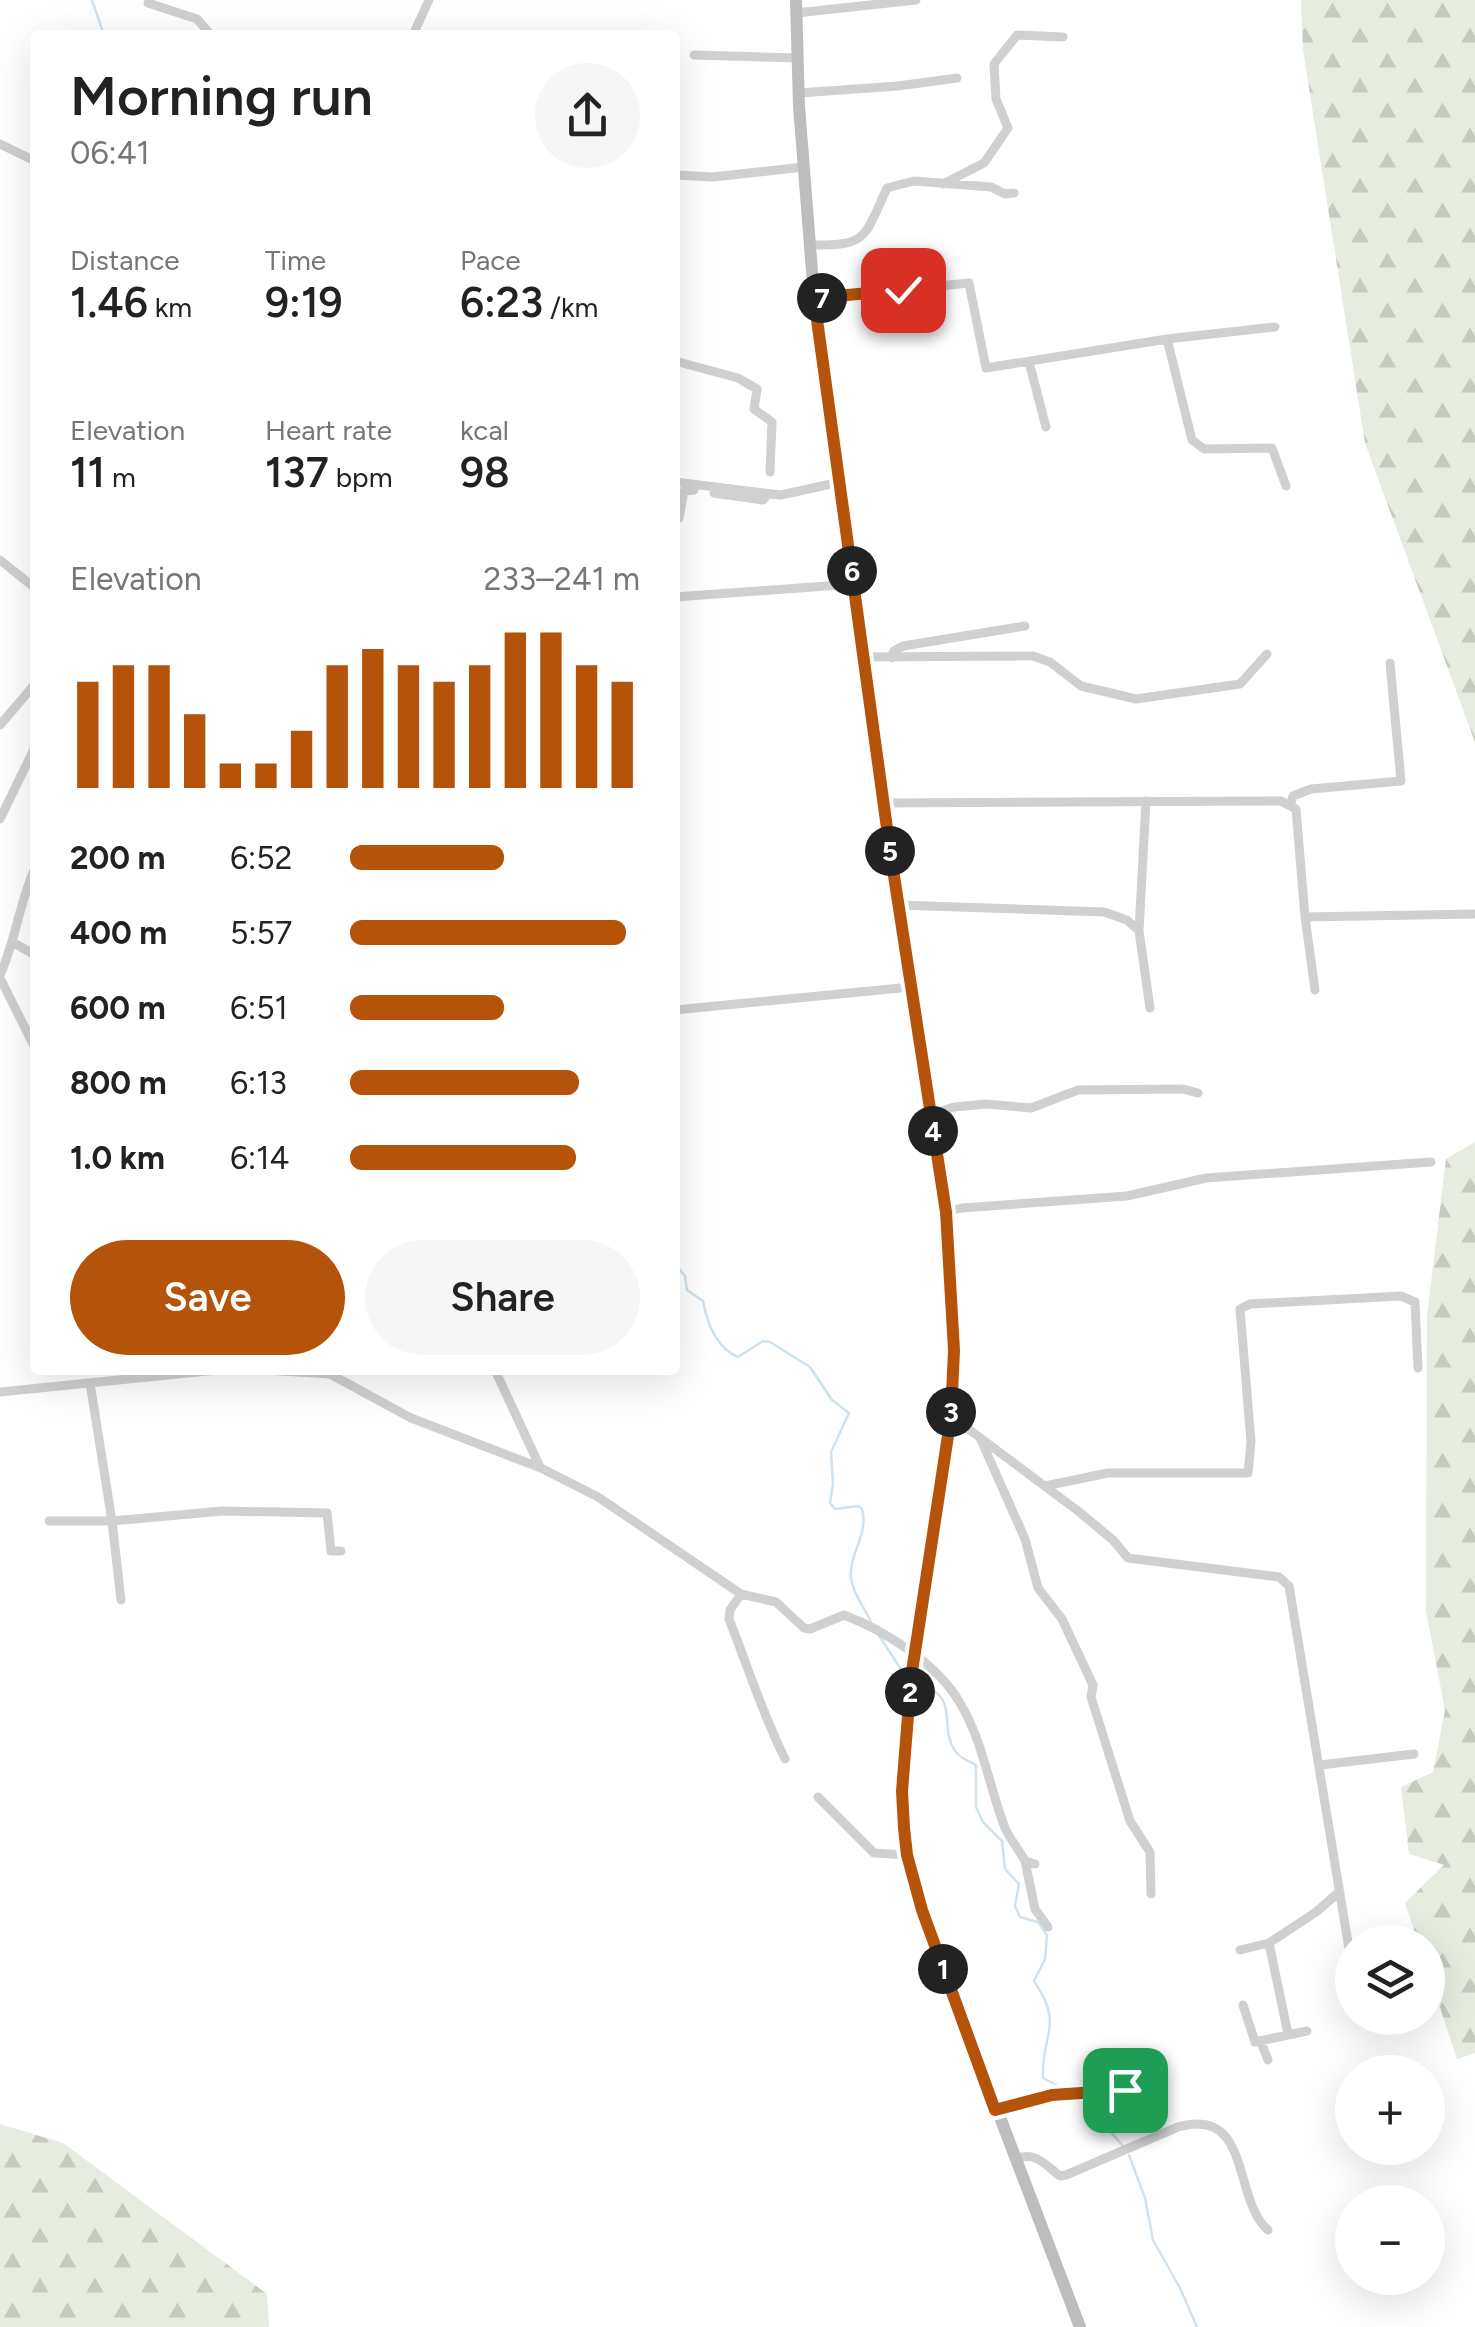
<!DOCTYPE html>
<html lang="en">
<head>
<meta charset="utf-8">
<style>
	body { margin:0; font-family:Figtree,sans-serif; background:#f6f6f6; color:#222; height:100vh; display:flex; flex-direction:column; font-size:38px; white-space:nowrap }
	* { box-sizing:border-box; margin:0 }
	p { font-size:32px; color:#767676 }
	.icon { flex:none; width:55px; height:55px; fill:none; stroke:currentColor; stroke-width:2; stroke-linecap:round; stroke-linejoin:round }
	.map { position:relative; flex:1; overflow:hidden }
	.details { position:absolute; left:30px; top:30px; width:650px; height:1345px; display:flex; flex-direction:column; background:#fff; border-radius:10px; box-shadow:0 10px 40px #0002 }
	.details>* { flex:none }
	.buttons { position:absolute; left:1335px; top:1925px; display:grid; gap:20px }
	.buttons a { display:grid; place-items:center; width:110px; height:110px; border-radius:50%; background:#fff; box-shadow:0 10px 40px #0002; font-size:50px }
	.pin { position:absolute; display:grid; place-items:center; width:85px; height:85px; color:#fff; margin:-42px; border-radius:20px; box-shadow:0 5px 15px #0006 }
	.km { position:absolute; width:50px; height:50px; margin:-25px; border-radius:50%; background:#222; color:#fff; font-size:28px; line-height:50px; text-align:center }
	.round { display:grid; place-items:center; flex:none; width:105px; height:105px; border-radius:52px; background:#f6f6f6 }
	.summary { display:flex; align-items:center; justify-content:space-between; height:170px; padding:0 40px }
	h1 { font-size:55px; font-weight:600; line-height:75px }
	.figures { display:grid; grid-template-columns:repeat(3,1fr); gap:15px; height:170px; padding:10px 40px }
	.figures div { display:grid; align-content:center }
	.figures b { font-size:42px; font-weight:600 }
	.figures small { font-size:28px; font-weight:400 }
	.figures p { font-size:28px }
	.chart { height:280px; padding:20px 40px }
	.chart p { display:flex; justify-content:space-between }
	.chart svg { width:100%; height:180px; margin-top:10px; stroke:#b45309; stroke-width:6 }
	.button { display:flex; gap:20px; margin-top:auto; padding:20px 40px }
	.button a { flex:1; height:115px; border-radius:60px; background:#b45309; color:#fff; font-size:40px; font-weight:600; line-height:115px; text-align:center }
	.button a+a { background:#f6f6f6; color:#222 }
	ul { padding:0 40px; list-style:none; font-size:32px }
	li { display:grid; grid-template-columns:160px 120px 1fr; align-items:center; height:75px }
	li i { height:25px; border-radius:12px; background:#b45309 }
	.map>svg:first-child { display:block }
	.forest { fill:url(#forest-firs) }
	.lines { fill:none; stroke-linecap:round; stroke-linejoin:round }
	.stream { stroke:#cfe2ee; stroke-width:2.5 }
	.street { stroke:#d0d0d0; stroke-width:9 }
	.secondary { stroke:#bdbdbd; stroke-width:12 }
	.route-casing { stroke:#fff; stroke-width:20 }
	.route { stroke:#b45309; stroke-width:12 }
</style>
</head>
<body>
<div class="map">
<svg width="1475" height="2327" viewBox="0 0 1475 2327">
	<defs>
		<pattern id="forest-firs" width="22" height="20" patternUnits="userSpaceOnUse" patternTransform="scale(2.5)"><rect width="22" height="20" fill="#e6ecdf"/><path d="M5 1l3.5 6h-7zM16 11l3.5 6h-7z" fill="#c6cbc0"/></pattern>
	</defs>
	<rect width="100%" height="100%" fill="#fff"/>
	<path class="forest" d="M 1301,0 L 1475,0 L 1475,742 L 1365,443 L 1303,50 Z
		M 1475,1142 L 1475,2053 L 1457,2059 L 1428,1971 L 1428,1942 L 1418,1942 L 1405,1903 L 1444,1865 L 1409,1854 L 1401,1787 L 1433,1772 L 1445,1710 L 1426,1611 L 1427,1316 L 1446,1159 Z
		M 0,2124 L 63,2143 L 267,2294 L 269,2327 L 0,2327 Z"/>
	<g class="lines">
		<path class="stream" d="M 92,0 L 104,35
			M 675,1264 L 685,1276 L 687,1290 L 703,1301 C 707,1322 716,1348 738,1357 L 763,1341 L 770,1342 L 810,1367 L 832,1400 L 849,1413 L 831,1452 L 833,1484 L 830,1503 L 835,1509 L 858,1506 L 862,1509 C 869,1535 848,1555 851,1579 C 853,1593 865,1609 871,1622
			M 878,1634 L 902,1671
			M 917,1683 C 963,1698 937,1723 955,1751 C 959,1758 969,1761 976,1765 L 976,1807 L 983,1822 L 1002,1841 L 1005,1869 L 1019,1884 L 1015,1906 L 1020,1917 L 1038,1922 L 1047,1935 L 1045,1959 L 1034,1981 C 1065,2027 1041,2032 1043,2078 L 1068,2091
			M 1079,2096 L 1123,2146
			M 1129,2155 L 1145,2198 L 1153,2240 L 1180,2288 L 1197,2327"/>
		<path class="street" d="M 148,3 L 197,19 L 211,35
			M 796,13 L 916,0
			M 413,35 L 429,0
			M 694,55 L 797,58
			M 799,93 L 898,86 L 957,78
			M 0,144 L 35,161
			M 675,175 L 713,177 L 804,167
			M 943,184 L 984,163 L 1008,128 L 996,99 L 994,64 L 1017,35 L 1063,37
			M 810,245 C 868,246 864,238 887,188 L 914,181 L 991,187 L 1005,194 L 1014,193
			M 815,298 L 969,283 L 986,368 L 1167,339 L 1275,327
			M 1167,339 L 1192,440 L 1204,449 L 1272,448 L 1286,486
			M 675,361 L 738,378 L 757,389 L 754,409 L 772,422 L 770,472
			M 1029,362 L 1046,427
			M 675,482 L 781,495 L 840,482
			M 714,493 L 763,500 L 768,494
			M 679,518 L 684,491 L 694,490
			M 0,560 L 35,588
			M 675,597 L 854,584
			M 863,657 L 1033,656 L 1050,662 L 1081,686 L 1136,699 L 1240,684 L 1267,654
			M 892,658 L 894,651 L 903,646 L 1025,626
			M 0,725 L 35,684
			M 1146,801 L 1139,931 L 1150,1008
			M 884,803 L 1281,801 L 1296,809 L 1305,917 L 1475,914
			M 1290,805 L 1293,796 L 1311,789 L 1401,781 L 1390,663
			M 0,819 L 35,747
			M 898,905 L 1104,912 L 1127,920 L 1139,931
			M 1305,917 L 1315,990
			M 14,943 L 35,955
			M 0,975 C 16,940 19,903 35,868
			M 0,978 L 33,1044
			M 675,1010 L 911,987
			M 931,1114 L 954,1107 L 986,1104 L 1031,1108 L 1078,1090 L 1183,1089 L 1198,1093
			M 946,1212 L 962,1208 L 1127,1196 L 1206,1178 L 1431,1162
			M 266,1370 L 330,1374 L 411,1418 L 541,1468 L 598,1497 L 741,1594 L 776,1602 L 804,1628 L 810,1629 L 844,1615 C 884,1630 938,1664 960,1703 C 983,1741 989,1787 1005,1828 C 1010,1839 1019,1850 1025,1861 L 1035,1864
			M 495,1370 L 540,1467
			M 90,1383 L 112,1521 L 121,1600
			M 0,1392 L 217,1370
			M 951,1416 L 1078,1511 L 1113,1540 L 1128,1558 L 1279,1577 L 1289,1586 L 1352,1967
			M 981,1440 L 1025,1539 L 1038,1588 L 1062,1619 L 1093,1685 L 1091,1697 L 1130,1821 L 1150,1852 L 1151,1894
			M 1045,1486 L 1108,1473 L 1248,1473 L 1251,1442 L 1240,1309 L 1250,1304 L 1401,1296 L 1415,1302 L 1418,1368
			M 49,1521 L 112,1521 L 223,1511 L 327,1513 L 331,1551 L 341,1551
			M 741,1594 L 730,1610 L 729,1619 C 748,1667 762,1713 785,1759
			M 1320,1765 L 1414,1754
			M 818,1797 L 874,1853 L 907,1855
			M 1025,1861 L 1035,1909 L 1048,1927
			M 1269,1943 L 1288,2034
			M 1240,1950 L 1269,1943 L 1316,1912 L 1339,1892
			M 1243,2005 L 1255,2042 L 1307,2031
			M 1261,2042 L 1268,2060
			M 995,2110 C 1048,2093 1104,2095 1158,2083
			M 1015,2159 C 1036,2151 1044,2164 1060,2176 L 1066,2175 L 1178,2127 C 1252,2106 1232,2199 1268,2230"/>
		<path class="secondary" d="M 796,0 L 799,106 L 813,284 L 890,850 L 946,1212 L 955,1349 L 951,1416 L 911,1677 L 902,1791 L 907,1855 L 921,1910 L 1080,2327"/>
	</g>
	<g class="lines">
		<g class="route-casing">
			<path id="route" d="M 903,290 L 814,298 L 890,850 L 946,1212 L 954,1350 L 951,1416 L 911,1678 L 902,1791 L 904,1828 L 907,1855 L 922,1910 L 995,2110 L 1052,2095 L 1125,2090"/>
		</g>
		<use href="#route" class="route"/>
	</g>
</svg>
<div class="buttons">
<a><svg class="icon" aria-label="layers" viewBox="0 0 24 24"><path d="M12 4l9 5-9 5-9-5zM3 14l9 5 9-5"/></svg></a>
<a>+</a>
<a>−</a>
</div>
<div class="pin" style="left:1125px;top:2090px;background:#1e9e55"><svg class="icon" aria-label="arrive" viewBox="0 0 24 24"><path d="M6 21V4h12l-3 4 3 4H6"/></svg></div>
<div class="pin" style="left:903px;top:290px;background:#d93025"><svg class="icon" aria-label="check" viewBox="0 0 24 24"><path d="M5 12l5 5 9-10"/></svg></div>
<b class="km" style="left:943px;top:1969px">1</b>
<b class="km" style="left:910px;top:1692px">2</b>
<b class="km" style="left:951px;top:1412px">3</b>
<b class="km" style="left:933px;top:1131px">4</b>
<b class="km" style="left:890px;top:851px">5</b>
<b class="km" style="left:852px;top:571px">6</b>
<b class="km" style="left:822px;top:298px">7</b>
<section class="details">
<div class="summary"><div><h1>Morning run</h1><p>06:41</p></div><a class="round"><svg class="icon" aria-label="share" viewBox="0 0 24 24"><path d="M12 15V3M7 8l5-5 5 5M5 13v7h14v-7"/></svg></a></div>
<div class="figures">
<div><p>Distance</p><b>1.46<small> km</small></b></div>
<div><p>Time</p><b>9:19</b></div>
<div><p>Pace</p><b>6:23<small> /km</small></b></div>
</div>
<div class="figures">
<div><p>Elevation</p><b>11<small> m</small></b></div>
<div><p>Heart rate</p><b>137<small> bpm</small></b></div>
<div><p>kcal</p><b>98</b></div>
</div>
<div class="chart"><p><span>Elevation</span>233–241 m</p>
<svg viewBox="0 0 160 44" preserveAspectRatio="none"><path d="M5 44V18M15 44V14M25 44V14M35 44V26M45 44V38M55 44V38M65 44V30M75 44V14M85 44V10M95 44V14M105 44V18M115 44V14M125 44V6M135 44V6M145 44V14M155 44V18"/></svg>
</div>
<ul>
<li><b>200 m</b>6:52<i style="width:53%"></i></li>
<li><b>400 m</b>5:57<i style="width:95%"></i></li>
<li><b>600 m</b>6:51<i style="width:53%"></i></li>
<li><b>800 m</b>6:13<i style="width:79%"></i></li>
<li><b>1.0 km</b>6:14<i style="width:78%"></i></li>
</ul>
<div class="button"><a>Save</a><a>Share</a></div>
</section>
</div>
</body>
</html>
